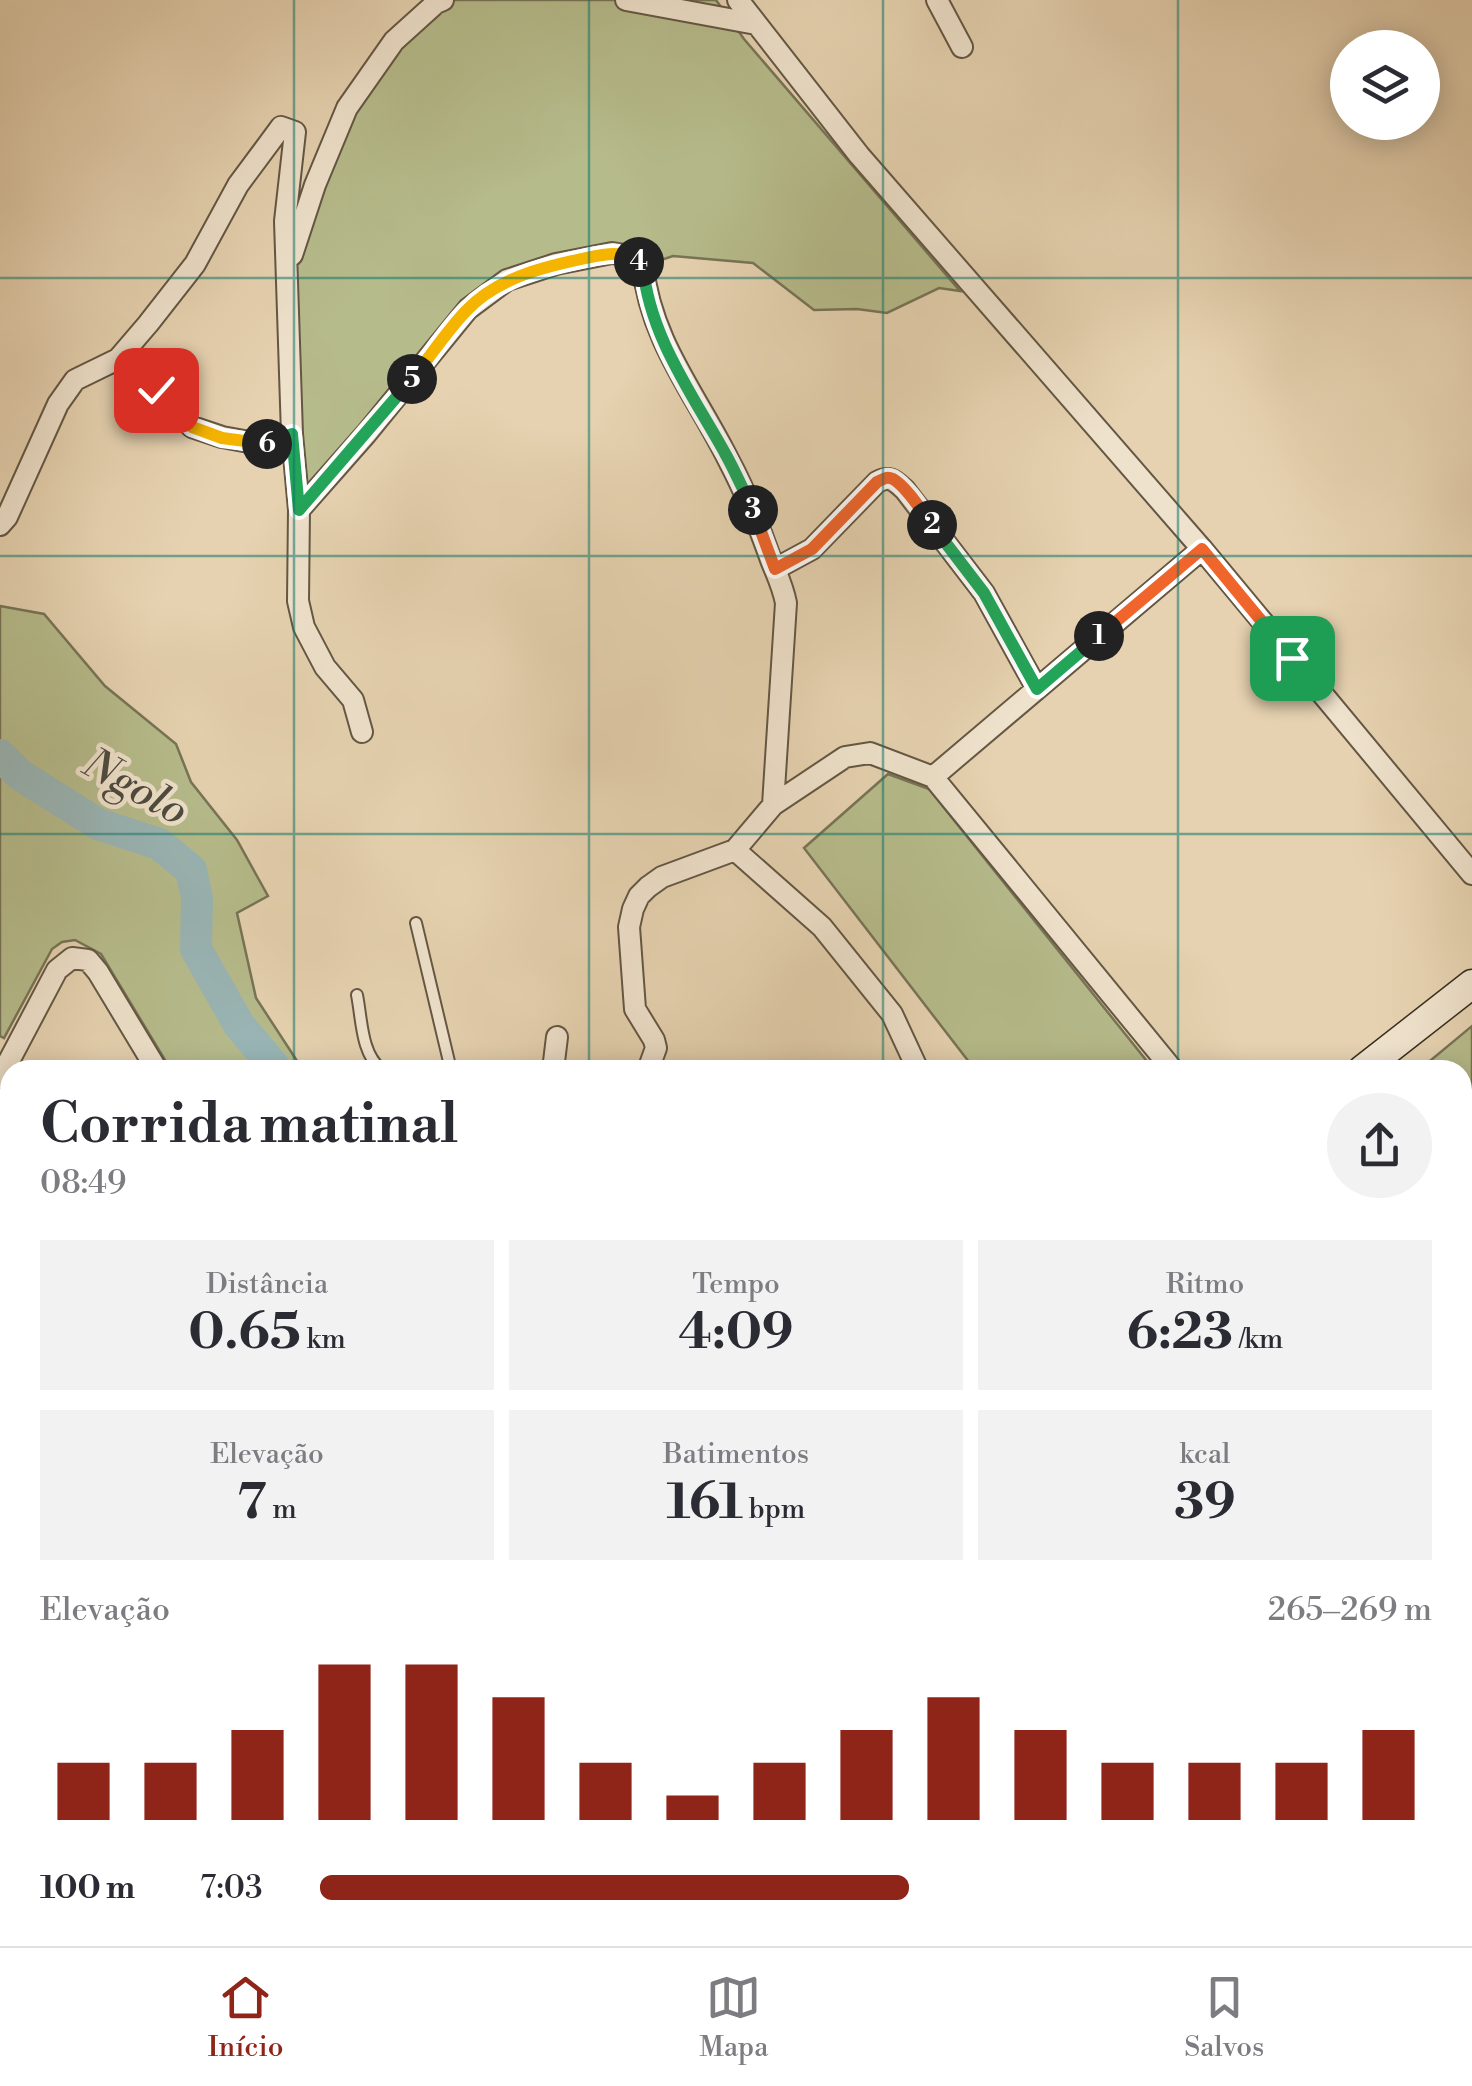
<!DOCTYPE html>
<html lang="pt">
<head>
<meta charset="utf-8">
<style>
	body { margin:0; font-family:"Libre Bodoni",serif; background:#f2f2f3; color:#2b2b33; height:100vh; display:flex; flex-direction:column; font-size:38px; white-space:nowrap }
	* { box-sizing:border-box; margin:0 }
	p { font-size:32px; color:#7c7c81 }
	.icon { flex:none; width:55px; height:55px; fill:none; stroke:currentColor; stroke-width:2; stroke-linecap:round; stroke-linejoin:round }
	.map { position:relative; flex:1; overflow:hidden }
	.sheet { position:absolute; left:0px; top:1060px; width:1472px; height:888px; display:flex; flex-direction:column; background:#fff; border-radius:30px 30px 0 0; box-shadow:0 5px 25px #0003 }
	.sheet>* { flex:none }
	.controls { position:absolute; left:1330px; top:30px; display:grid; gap:20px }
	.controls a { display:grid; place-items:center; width:110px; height:110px; border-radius:50%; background:#fff; box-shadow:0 5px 25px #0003; font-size:50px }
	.pin { position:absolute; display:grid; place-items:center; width:85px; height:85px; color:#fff; margin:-42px; border-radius:20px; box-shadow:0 5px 15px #0006 }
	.km { position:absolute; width:50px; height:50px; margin:-25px; border-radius:50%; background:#222; color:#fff; font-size:28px; line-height:50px; text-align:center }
	.round { display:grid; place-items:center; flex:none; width:105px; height:105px; border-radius:52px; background:#f2f2f3 }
	.head { display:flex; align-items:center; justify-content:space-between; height:170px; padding:0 40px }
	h1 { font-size:55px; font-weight:700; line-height:75px }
	.metrics { display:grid; grid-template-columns:repeat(3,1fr); gap:15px; height:170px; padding:10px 40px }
	.metrics div { display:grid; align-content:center; border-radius:0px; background:#f2f2f3; text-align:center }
	.metrics b { font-size:50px; font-weight:700 }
	.metrics small { font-size:28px; font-weight:400 }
	.metrics p { font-size:28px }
	.chart { height:280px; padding:20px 40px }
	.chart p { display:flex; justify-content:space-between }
	.chart svg { width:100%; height:180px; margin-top:10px; stroke:#8f2418; stroke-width:6 }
	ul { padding:0 40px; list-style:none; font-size:32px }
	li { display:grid; grid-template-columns:160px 120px 1fr; align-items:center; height:75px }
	li i { height:25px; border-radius:12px; background:#8f2418 }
	.dock { display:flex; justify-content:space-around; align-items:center; height:140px; border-top:2px solid #e1e1e2; background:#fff; font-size:28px; color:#7c7c81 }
	.dock a { display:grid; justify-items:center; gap:5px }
	.dock .current { color:#8f2418 }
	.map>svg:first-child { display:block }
	.green { fill:#b6bb8b; stroke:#777456; stroke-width:2.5 }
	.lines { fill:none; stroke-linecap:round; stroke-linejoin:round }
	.river { stroke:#99b5b5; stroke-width:32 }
	.service-casing { stroke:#645744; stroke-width:14 }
	.minor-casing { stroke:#645744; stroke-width:24 }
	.secondary-casing { stroke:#382e20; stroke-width:31 }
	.service { stroke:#efe2cc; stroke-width:10 }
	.minor { stroke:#efe2cc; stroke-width:20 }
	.secondary { stroke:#efe2cc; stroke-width:28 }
	.split-1-casing { stroke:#fff; stroke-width:20 }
	.split-2-casing { stroke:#fff; stroke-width:20 }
	.split-3-casing { stroke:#fff; stroke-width:20 }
	.split-4-casing { stroke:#fff; stroke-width:20 }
	.split-5-casing { stroke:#fff; stroke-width:20 }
	.split-6-casing { stroke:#fff; stroke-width:20 }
	.split-7-casing { stroke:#fff; stroke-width:20 }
	.split-1 { stroke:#f0652b; stroke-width:12 }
	.split-2 { stroke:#22a559; stroke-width:12 }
	.split-3 { stroke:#f0652b; stroke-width:12 }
	.split-4 { stroke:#22a559; stroke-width:12 }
	.split-5 { stroke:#f5b400; stroke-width:12 }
	.split-6 { stroke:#22a559; stroke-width:12 }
	.split-7 { stroke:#f5b400; stroke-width:12 }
	.grid { fill:none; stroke:#0f766e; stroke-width:2.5; stroke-opacity:0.55 }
	.labels { text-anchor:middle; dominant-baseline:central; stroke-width:9; stroke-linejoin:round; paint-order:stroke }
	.water-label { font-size:42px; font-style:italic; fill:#4b493e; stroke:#efe2cc }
</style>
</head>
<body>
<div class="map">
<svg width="1472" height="1946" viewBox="0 0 1472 1946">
	<rect width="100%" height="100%" fill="#e6d2b0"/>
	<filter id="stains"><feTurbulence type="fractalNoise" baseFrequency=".002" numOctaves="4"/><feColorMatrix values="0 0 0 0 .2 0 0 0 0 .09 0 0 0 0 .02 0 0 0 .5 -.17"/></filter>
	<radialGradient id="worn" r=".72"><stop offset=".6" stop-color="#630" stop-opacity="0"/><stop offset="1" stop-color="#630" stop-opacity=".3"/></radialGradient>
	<path class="green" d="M 443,0 L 716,0 L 744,39 L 960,291 L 939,288 L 887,313 L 857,309 L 814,310 L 753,263 L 673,256 L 643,266 L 631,256 L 507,280 L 299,510 L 287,273 L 347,108 Z
		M 0,606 L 44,614 L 105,686 L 176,744 L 191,782 L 237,840 L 268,896 L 237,913 L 256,998 L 303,1070 L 171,1070 L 101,954 L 75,940 L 62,942 L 52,949 L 4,1038 L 0,1036 Z
		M 888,774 L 929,789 L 1154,1070 L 977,1070 L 969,1062 L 804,848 Z
		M 1472,1026 L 1472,1233 L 1463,1221 L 1462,1070 L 1419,1070 Z
		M 1462,1251 L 1472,1263 L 1472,1722 L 1462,1710 Z"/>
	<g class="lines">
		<path class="river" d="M 0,755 L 20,775 L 98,824 L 159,844 L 191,870 L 197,898 L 196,949 L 239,1025 L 277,1070
			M 411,1938 L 412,1946"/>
		<g class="service-casing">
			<path id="service" d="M 416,923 L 451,1070
				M 357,995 C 362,1020 361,1054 382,1070
				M 1462,1235 L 1472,1246"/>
		</g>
		<g class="minor-casing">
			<path id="minor" d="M 626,0 L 756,24
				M 738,0 L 859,155 L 1202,549 L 1472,874
				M 937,0 L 962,47
				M 292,255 L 315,185 L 347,108 L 394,41 L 436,3 L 443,0
				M 118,359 L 156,390 L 192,427 L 222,437 L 265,445 L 292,434
				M 299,510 L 366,434 L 468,309 L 507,280 L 556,264 L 612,253 L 631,256 L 643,266 C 650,340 697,396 729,461 C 746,493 759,526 771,560 C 777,575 783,587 786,603 L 773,805
				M 0,525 L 7,517 L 58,404 L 75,380 L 118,359 L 148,324 L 195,264 L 238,185 L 281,127 L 295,132 L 285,221 L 292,434 L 299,510 L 298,601 L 304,627 L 325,667 L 353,700 L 362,732
				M 775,569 L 812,549 L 877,482 C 890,475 895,481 905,490 L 984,593 L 1037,689
				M 735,850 L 822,927 L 892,1014 L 918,1070
				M 553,1070 L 557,1037
				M 648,1070 L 656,1048 L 654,1040 L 635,1009 L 629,927 L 633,909 L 639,896 L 648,887 L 662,877 L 735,850 L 773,805 L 845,757 L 870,753 L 933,777
				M 1173,1070 L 933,777 L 1202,549
				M 0,1078 L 57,970 L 72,958 L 88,960 L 98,972 L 157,1070
				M 0,1364 L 10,1369
				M 0,1499 L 10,1481
				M 735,1938 L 736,1946
				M 890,1938 L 890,1946
				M 1239,1938 L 1243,1946
				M 1264,1938 L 1292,1946
				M 528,1946 L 535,1938"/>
		</g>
		<g class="secondary-casing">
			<path id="secondary" d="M 1362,1070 L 1472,984
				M 0,1851 L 10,1853"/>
		</g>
		<use href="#service" class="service"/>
		<use href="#minor" class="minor"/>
		<use href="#secondary" class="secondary"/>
	</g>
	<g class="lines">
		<g class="split-1-casing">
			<path id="split-1" d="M 1099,636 L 1202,549 L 1292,658"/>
		</g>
		<g class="split-2-casing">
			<path id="split-2" d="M 932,525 L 984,593 L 1037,689 L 1099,636"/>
		</g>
		<g class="split-3-casing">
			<path id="split-3" d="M 753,510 L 775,569 L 812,549 L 877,482 C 884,479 886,476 893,479 C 906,486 923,513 932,525"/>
		</g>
		<g class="split-4-casing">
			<path id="split-4" d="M 639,262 L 643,266 C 649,336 693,395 726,455 C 736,473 744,492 753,510"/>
		</g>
		<g class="split-5-casing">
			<path id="split-5" d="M 412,379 C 430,357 446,332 466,311 C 497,278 543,267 586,258 C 605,254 623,250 639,262"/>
		</g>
		<g class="split-6-casing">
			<path id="split-6" d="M 267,444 L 292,434 L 299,510 L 412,379"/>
		</g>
		<g class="split-7-casing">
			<path id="split-7" d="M 156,390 L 192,427 L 222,438 L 267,444"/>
		</g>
		<use href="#split-1" class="split-1"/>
		<use href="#split-2" class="split-2"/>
		<use href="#split-3" class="split-3"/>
		<use href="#split-4" class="split-4"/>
		<use href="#split-5" class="split-5"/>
		<use href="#split-6" class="split-6"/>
		<use href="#split-7" class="split-7"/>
	</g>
	<path class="grid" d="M 294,0 L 294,1070M 589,0 L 589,1070M 883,0 L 883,1070M 1178,0 L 1178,1070M 0,278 L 1472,278M 0,556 L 1472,556M 0,834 L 1472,834M 0,1112 L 10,1112M 1462,1112 L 1472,1112M 0,1390 L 10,1390M 1462,1390 L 1472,1390M 0,1668 L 10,1668M 1462,1668 L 1472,1668M 294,1938 L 294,1946M 589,1938 L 589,1946M 883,1938 L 883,1946M 1178,1938 L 1178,1946"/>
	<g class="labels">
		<g class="water-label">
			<text transform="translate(135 788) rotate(29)">Ngolo</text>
		</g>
	</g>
	<rect width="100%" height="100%" filter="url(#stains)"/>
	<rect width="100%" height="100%" fill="url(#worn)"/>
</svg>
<div class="controls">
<a><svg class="icon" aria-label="layers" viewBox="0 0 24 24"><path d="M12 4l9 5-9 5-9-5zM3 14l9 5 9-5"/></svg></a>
</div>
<div class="pin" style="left:1292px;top:658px;background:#1e9e55"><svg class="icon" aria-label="arrive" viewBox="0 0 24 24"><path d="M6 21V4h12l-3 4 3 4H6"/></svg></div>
<div class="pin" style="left:156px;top:390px;background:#d93025"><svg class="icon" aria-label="check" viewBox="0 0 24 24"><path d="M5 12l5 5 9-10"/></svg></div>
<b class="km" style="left:1099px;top:636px">1</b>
<b class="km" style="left:932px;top:525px">2</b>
<b class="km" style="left:753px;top:510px">3</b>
<b class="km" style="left:639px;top:262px">4</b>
<b class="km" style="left:412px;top:379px">5</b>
<b class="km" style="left:267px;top:444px">6</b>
<section class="sheet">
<div class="head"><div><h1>Corrida matinal</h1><p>08:49</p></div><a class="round"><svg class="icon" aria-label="share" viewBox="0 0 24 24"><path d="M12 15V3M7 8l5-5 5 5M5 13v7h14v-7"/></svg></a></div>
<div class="metrics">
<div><p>Distância</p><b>0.65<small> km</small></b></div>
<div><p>Tempo</p><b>4:09</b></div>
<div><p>Ritmo</p><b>6:23<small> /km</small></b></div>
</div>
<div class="metrics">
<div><p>Elevação</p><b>7<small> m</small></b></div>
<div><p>Batimentos</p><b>161<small> bpm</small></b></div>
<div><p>kcal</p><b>39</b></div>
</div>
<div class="chart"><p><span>Elevação</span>265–269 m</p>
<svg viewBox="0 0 160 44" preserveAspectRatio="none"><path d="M5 44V30M15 44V30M25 44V22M35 44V6M45 44V6M55 44V14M65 44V30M75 44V38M85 44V30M95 44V22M105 44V14M115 44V22M125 44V30M135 44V30M145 44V30M155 44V22"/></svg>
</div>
<ul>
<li><b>100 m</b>7:03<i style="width:53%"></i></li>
</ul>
</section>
</div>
<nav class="dock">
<a class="current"><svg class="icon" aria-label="home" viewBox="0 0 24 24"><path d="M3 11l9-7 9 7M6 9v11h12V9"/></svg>Início</a>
<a><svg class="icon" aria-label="map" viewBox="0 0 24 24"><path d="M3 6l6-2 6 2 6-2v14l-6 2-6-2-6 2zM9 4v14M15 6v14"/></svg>Mapa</a>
<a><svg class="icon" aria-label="saved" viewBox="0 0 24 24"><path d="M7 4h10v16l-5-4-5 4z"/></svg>Salvos</a>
</nav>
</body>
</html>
